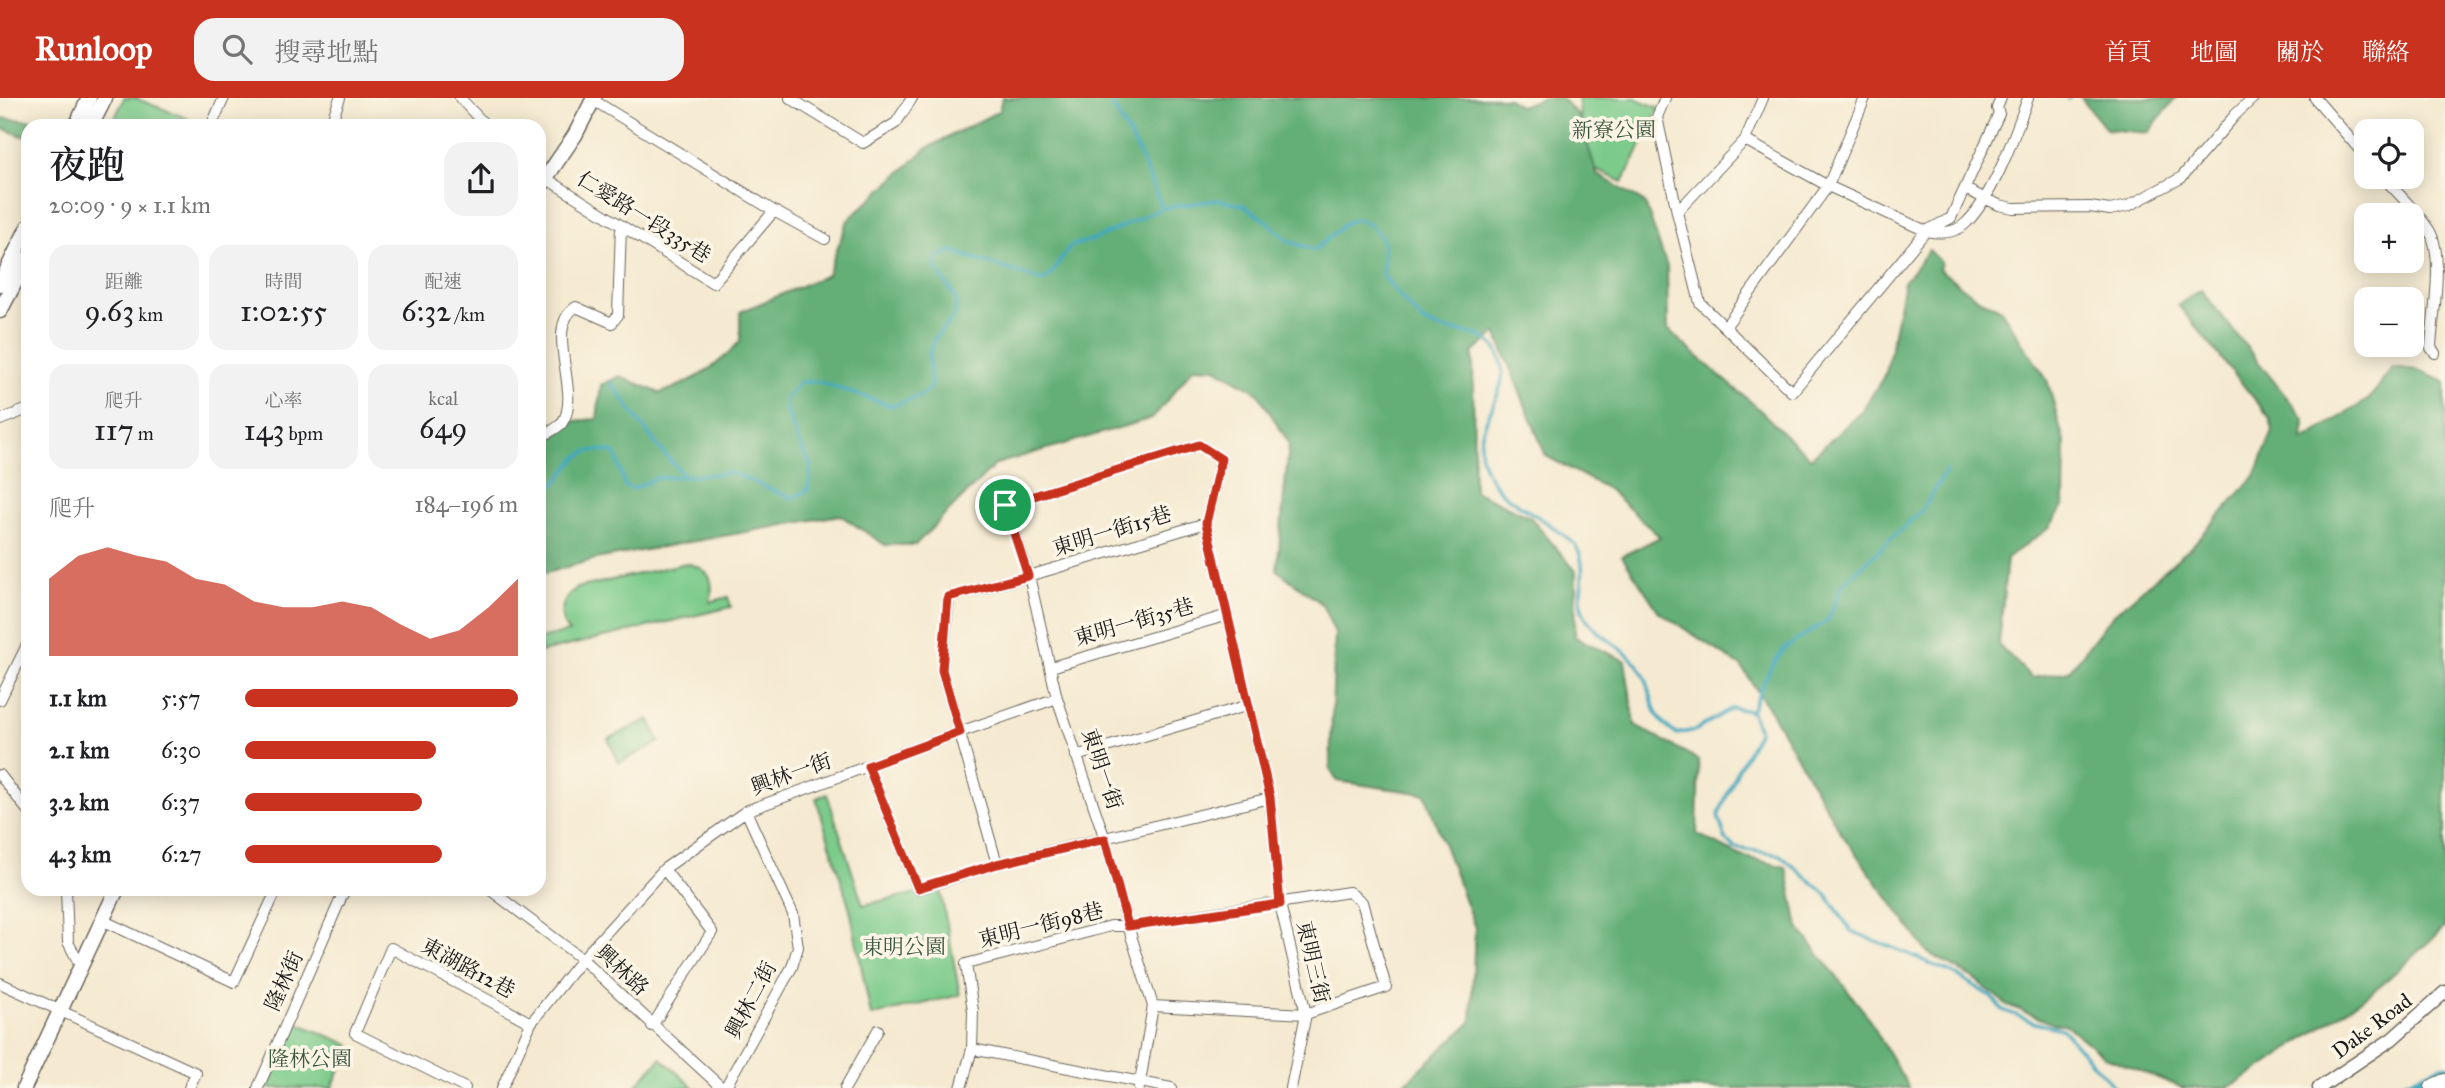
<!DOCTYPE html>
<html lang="zh-TW">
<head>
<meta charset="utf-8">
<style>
	body { margin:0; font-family:"IM FELL Great Primer","Noto Serif TC",serif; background:#f2f2f2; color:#202124; height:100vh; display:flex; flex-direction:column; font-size:26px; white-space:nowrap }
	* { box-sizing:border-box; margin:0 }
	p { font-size:23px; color:#757577 }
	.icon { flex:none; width:38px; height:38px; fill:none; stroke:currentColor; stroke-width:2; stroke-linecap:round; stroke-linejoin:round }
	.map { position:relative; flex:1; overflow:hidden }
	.details { position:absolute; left:21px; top:21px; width:525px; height:777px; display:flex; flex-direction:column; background:#fff; border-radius:21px; box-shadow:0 4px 18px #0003 }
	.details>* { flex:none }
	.fabs { position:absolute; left:2354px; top:21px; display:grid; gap:14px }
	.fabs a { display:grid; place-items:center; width:70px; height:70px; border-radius:14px; background:#fff; box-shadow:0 4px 18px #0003; font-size:35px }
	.pin { position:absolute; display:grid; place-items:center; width:60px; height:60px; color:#fff; margin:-30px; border:4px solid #fff; border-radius:50%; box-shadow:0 2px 7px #0007 }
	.round { display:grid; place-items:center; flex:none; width:74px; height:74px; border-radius:21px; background:#f2f2f2 }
	.summary { display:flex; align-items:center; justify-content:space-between; height:119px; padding:0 28px }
	h1 { font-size:38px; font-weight:600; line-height:52px }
	.metrics { display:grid; grid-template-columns:repeat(3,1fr); gap:10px; height:119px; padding:7px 28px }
	.metrics div { display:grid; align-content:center; border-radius:18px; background:#f2f2f2; text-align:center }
	.metrics b { font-size:30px; font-weight:600 }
	.metrics small { font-size:19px; font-weight:400 }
	.metrics p { font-size:19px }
	.chart { height:196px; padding:14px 28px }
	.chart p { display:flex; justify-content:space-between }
	.chart svg { width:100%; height:126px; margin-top:7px; fill:#c8321e; opacity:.7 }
	ul { padding:0 28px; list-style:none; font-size:23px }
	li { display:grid; grid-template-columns:112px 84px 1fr; align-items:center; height:52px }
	li i { height:18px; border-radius:9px; background:#c8321e }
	header { display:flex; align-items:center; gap:42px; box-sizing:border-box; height:98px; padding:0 35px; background:#c8321e; color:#fff }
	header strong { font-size:33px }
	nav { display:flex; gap:38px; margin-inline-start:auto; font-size:24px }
	.search { width:490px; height:63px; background:#f2f2f2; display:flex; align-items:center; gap:18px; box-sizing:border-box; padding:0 24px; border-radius:21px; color:#757577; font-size:26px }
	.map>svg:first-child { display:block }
	.green { fill:#7bcb8b; stroke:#4c7454; stroke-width:2 }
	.forest { fill:#64af77; stroke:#40664a; stroke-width:2 }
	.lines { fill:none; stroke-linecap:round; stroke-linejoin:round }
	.stream { stroke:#40a8c0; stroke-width:3.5 }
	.river { stroke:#40a8c0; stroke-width:19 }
	.minor-casing { stroke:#68645b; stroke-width:12 }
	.tertiary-casing { stroke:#68645b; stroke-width:15 }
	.secondary-casing { stroke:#68645b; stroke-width:17 }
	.motorway-casing { stroke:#68645b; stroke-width:20 }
	.minor { stroke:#fff; stroke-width:10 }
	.tertiary { stroke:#fff; stroke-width:12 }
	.secondary { stroke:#fff; stroke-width:14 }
	.motorway { stroke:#fff; stroke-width:18 }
	.route-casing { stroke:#fff; stroke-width:14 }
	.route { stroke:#c8321e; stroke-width:9 }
	.labels { text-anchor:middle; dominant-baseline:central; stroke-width:7; stroke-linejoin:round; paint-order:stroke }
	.park-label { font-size:21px; fill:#3d5943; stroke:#fcf5e5 }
	.street-label { font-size:21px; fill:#1c1c1c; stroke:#fcf5e5 }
</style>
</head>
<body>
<header>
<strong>Runloop</strong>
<div class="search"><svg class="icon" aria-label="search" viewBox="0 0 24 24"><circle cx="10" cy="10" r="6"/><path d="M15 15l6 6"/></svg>搜尋地點</div>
<nav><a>首頁</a><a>地圖</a><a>關於</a><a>聯絡</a></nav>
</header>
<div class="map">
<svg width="2445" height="990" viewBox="0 0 2445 990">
	<rect width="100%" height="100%" fill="#fcf5e5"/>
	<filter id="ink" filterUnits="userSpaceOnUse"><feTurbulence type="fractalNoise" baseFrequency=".0143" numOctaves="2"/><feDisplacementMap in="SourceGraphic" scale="14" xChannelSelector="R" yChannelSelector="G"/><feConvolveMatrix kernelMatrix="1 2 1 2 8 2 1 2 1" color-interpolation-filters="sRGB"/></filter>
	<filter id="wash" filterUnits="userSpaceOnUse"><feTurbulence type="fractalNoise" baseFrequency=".00686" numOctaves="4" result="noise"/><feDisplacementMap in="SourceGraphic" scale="28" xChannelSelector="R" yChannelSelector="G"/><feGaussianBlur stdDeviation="1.57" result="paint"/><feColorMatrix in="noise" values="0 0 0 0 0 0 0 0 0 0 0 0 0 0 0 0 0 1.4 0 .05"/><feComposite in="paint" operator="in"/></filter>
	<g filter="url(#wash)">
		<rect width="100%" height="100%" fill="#f5ead1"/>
		<path class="green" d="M 124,0 L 135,0 L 189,21 L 191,28 L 122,28 L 114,22 Z
			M 1578,0 L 1635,0 L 1659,10 L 1623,84 L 1587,68 Z
			M 686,465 C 710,470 715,482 710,504 L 728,499 L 731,509 L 541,554 L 539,541 L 569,534 C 556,520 561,500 577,490 Z
			M 649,621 L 660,644 L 619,665 L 608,641 Z
			M 827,696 L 863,807 L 940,790 L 960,897 L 871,918 L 850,811 L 816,700 Z
			M 295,924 L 350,947 L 332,990 L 267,990 Z
			M 661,960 L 694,990 L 634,990 Z"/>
		<path class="forest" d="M 1002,0 L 1508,0 L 1519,8 L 1543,0 L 1561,0 L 1578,17 L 1597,76 L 1645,105 L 1667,169 L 1668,231 C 1694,257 1723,280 1751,304 C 1772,322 1789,343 1811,360 L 1861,314 L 1886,275 L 1904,184 L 1929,152 L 1941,164 L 1939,171 L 1977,200 L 2000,211 L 2047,282 L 2065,347 L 2064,407 L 2049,430 L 2007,460 L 1999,547 L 2032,580 L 2069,573 L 2112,518 L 2192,448 L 2255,378 L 2273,333 L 2270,320 L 2178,207 L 2201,192 L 2304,321 L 2303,342 L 2369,301 L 2393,269 L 2417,272 L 2445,284 L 2445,829 L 2379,889 L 2251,977 L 2227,990 L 2183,990 L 2105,959 L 2065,926 L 2054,926 L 2007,907 L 1972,879 L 1928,855 L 1841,735 L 1771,614 L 1741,568 L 1659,514 L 1622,458 L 1660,439 L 1608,391 L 1546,358 L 1496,235 L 1473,255 L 1474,393 L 1530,419 L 1576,473 L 1575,539 L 1625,563 L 1635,627 L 1699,662 L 1697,736 L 1741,758 L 1786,769 L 1798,829 L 1866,916 L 1909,990 L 1400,990 L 1471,924 L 1475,830 L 1425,696 L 1337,683 L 1330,671 L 1335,535 L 1322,506 L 1277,472 L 1289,345 L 1257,294 L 1215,270 L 1194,269 L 1153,320 L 996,366 L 915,447 L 885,447 L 840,417 L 596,461 L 539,477 L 539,326 L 597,321 L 601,287 L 620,278 L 660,295 C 691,285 719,268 740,243 L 740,214 L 827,177 L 848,122 L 927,50 L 999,13 Z
			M 2081,0 L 2176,0 L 2148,35 L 2106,31 Z
			M 0,20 L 48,24 L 45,28 L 28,28 L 28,40 L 4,31 L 0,31 Z"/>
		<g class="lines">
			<path class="stream" d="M 1108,0 L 1137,51 L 1162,110
				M 2067,0 L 2069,0
				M 611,285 L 656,346 L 684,378
				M 539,396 C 572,384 566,341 615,355 L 625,388 L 632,391 L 656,380 L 732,375 L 792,400 L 808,392 L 811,368 L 798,342 L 786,311 L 786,301 L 800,284 L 819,284 L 892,308 L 920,298 L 931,289 L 929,255 L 935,240 L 955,218 L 956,200 L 935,169 L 937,159 L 951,153 L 1044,183 L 1052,175 L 1070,148 L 1095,141 L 1162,110 L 1217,102 L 1243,107 L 1269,125 L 1288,143 L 1315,152 L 1347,124 L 1358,121 C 1388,134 1385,149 1382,177 C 1392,188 1414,217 1425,224 C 1443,237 1479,229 1494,248 C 1522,287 1473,320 1481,358 C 1491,402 1528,408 1558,433 C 1563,437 1571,442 1575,447 C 1591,470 1575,498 1583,514 C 1594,539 1624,547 1639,569 C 1657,594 1644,614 1676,636 L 1696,632 L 1732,610 L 1751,613 L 1759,633 L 1738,672 L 1718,718 L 1726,742 L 1735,750 L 1780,757 L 1827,797 L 1851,833 L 1906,855 L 1959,878 L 1990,898 L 2003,912 L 2035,925 L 2062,931 L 2115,990
				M 1751,613 L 1770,571 L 1784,551 L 1828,522 L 1843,486 L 1923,411 L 1946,373"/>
			<path class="river" d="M 2409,990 L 2445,975"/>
		</g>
	</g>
	<g filter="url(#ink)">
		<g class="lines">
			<g class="minor-casing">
				<path id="minor" d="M 460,0 L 486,28
					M 790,0 L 863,45 L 896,25 L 912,0
					M 1665,0 L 1657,19 L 1677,114 L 1700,205 L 1792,294 L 1926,133 L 1951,120 L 1999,16 L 1997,10 L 2001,0
					M 2315,0 L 2366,59
					M 593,2 L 774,113 L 825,141
					M 211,28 L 224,0
					M 330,28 L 340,0
					M 1745,42 L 1828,88 L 1926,133 C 1941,136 1956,136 1967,124 C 1994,97 2015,36 2028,0
					M 539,76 L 713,185 L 774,113
					M 2383,79 C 2398,96 2417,113 2429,132 C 2445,157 2432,221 2431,250 L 2435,255
					M 1965,91 L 1999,107 L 2013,110 L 2090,109 L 2110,112 L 2128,108 L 2181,80 L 2236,16 L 2253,0
					M 1677,114 L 1745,42 L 1763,0
					M 1725,229 L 1828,88 L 1865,0
					M 0,322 L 28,311
					M 539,341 C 545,336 557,331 562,325 C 583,295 542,230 576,209 L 612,225 L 618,217 L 621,129
					M 1051,569 L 1228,517
					M 0,602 L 28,545
					M 1076,658 L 1249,607
					M 868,668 L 918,791 L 997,766 L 1270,700
					M 0,677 L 28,713
					M 997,766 L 942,572 L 949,499 L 1029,478 L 1206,425
					M 66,791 L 68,844 L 81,869
					M 489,791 L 582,861 L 722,990
					M 102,822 L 234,884 L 277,791
					M 0,885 L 196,975 L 189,990
					M 652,928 L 712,834 L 664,771
					M 972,951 L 1171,990
					M 258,990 L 345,791
					M 465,990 L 355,935 L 391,850 L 531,925
					M 502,990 L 531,925 L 582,861 L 664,771 L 746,713 L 960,634 L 1057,600
					M 725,990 L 792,869 L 798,849 L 793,816 L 746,713
					M 845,990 L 878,932
					M 961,990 L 972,951 L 973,913 L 966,866 L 1111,828 L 1128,828 L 1349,794 L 1362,804 L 1386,889 L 1306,916 L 1153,908
					M 1139,990 L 1153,908 L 1128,828 L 1105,741 L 1057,600 L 1029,478 L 1005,407 L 1199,347 L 1221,361 L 1206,425 L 1270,700 L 1280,806 L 1306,916 L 1291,990"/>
			</g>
			<g class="tertiary-casing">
				<path id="tertiary" d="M 2319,990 L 2392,941 L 2445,894"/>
			</g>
			<g class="secondary-casing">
				<path id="secondary" d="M 76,28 L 89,0
					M 91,28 L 105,0
					M 539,90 L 575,37 L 594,0
					M 0,186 L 28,129
					M 0,213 L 28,160
					M 24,990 L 117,791"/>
			</g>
			<g class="motorway-casing">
				<path id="motorway" d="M 2434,990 L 2445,985"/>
			</g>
			<use href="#minor" class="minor"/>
			<use href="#tertiary" class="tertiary"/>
			<use href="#secondary" class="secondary"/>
			<use href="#motorway" class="motorway"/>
		</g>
	</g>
	<g class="lines" filter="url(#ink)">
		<g class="route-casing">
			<path id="route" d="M 1199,347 L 1221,361 L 1206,425 L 1270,699 L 1280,806 L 1128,828 L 1105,741 L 997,766 L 918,790 L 868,668 L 960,634 L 942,572 L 948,499 L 1028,478 L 1005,407 Z"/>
		</g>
		<use href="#route" class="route"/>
	</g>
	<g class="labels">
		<g class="park-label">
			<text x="1614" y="32">新寮公園</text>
			<text x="904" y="849">東明公園</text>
			<text x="310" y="961">隆林公園</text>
		</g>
		<g class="street-label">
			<text transform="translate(644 119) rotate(32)">仁愛路一段335巷</text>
			<text transform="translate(1112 433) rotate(-17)">東明一街15巷</text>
			<text transform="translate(1134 524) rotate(-16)">東明一街35巷</text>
			<text transform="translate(1102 671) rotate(71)">東明一街</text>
			<text transform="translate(791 676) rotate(-20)">興林一街</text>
			<text transform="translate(1041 827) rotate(-14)">東明一街98巷</text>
			<text transform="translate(1313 864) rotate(77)">東明三街</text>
			<text transform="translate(468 870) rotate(28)">東湖路12巷</text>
			<text transform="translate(622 872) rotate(43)">興林路</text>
			<text transform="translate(284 883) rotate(-66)">隆林街</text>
			<text transform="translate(751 902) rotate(-62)">興林二街</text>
			<text transform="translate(2372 928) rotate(-37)">Dake Road</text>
		</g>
	</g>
</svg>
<div class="fabs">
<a><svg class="icon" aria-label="locate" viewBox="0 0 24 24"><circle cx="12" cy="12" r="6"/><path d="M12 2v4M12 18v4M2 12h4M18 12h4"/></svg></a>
<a>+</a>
<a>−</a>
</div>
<div class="pin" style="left:1005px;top:407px;background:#1e9e55"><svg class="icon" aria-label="arrive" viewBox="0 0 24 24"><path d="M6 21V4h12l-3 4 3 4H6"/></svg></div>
<section class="details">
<div class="summary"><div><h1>夜跑</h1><p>20:09 · 9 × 1.1 km</p></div><a class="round"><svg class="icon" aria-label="share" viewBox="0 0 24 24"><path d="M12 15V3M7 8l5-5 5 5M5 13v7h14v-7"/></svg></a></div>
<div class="metrics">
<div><p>距離</p><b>9.63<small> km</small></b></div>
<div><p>時間</p><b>1:02:55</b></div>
<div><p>配速</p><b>6:32<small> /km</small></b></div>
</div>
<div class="metrics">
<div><p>爬升</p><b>117<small> m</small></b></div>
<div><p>心率</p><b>143<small> bpm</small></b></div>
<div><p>kcal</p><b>649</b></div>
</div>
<div class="chart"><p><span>爬升</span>184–196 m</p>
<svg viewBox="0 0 160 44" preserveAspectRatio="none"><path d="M0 44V17L10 9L20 6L30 9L40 11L50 17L60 19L70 25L80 27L90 27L100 25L110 27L120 33L130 38L140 35L150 27L160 17V44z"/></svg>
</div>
<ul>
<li><b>1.1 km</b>5:57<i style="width:100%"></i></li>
<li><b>2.1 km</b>6:30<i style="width:70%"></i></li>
<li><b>3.2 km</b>6:37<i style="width:65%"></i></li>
<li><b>4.3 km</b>6:27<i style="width:72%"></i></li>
</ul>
</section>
</div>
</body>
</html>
